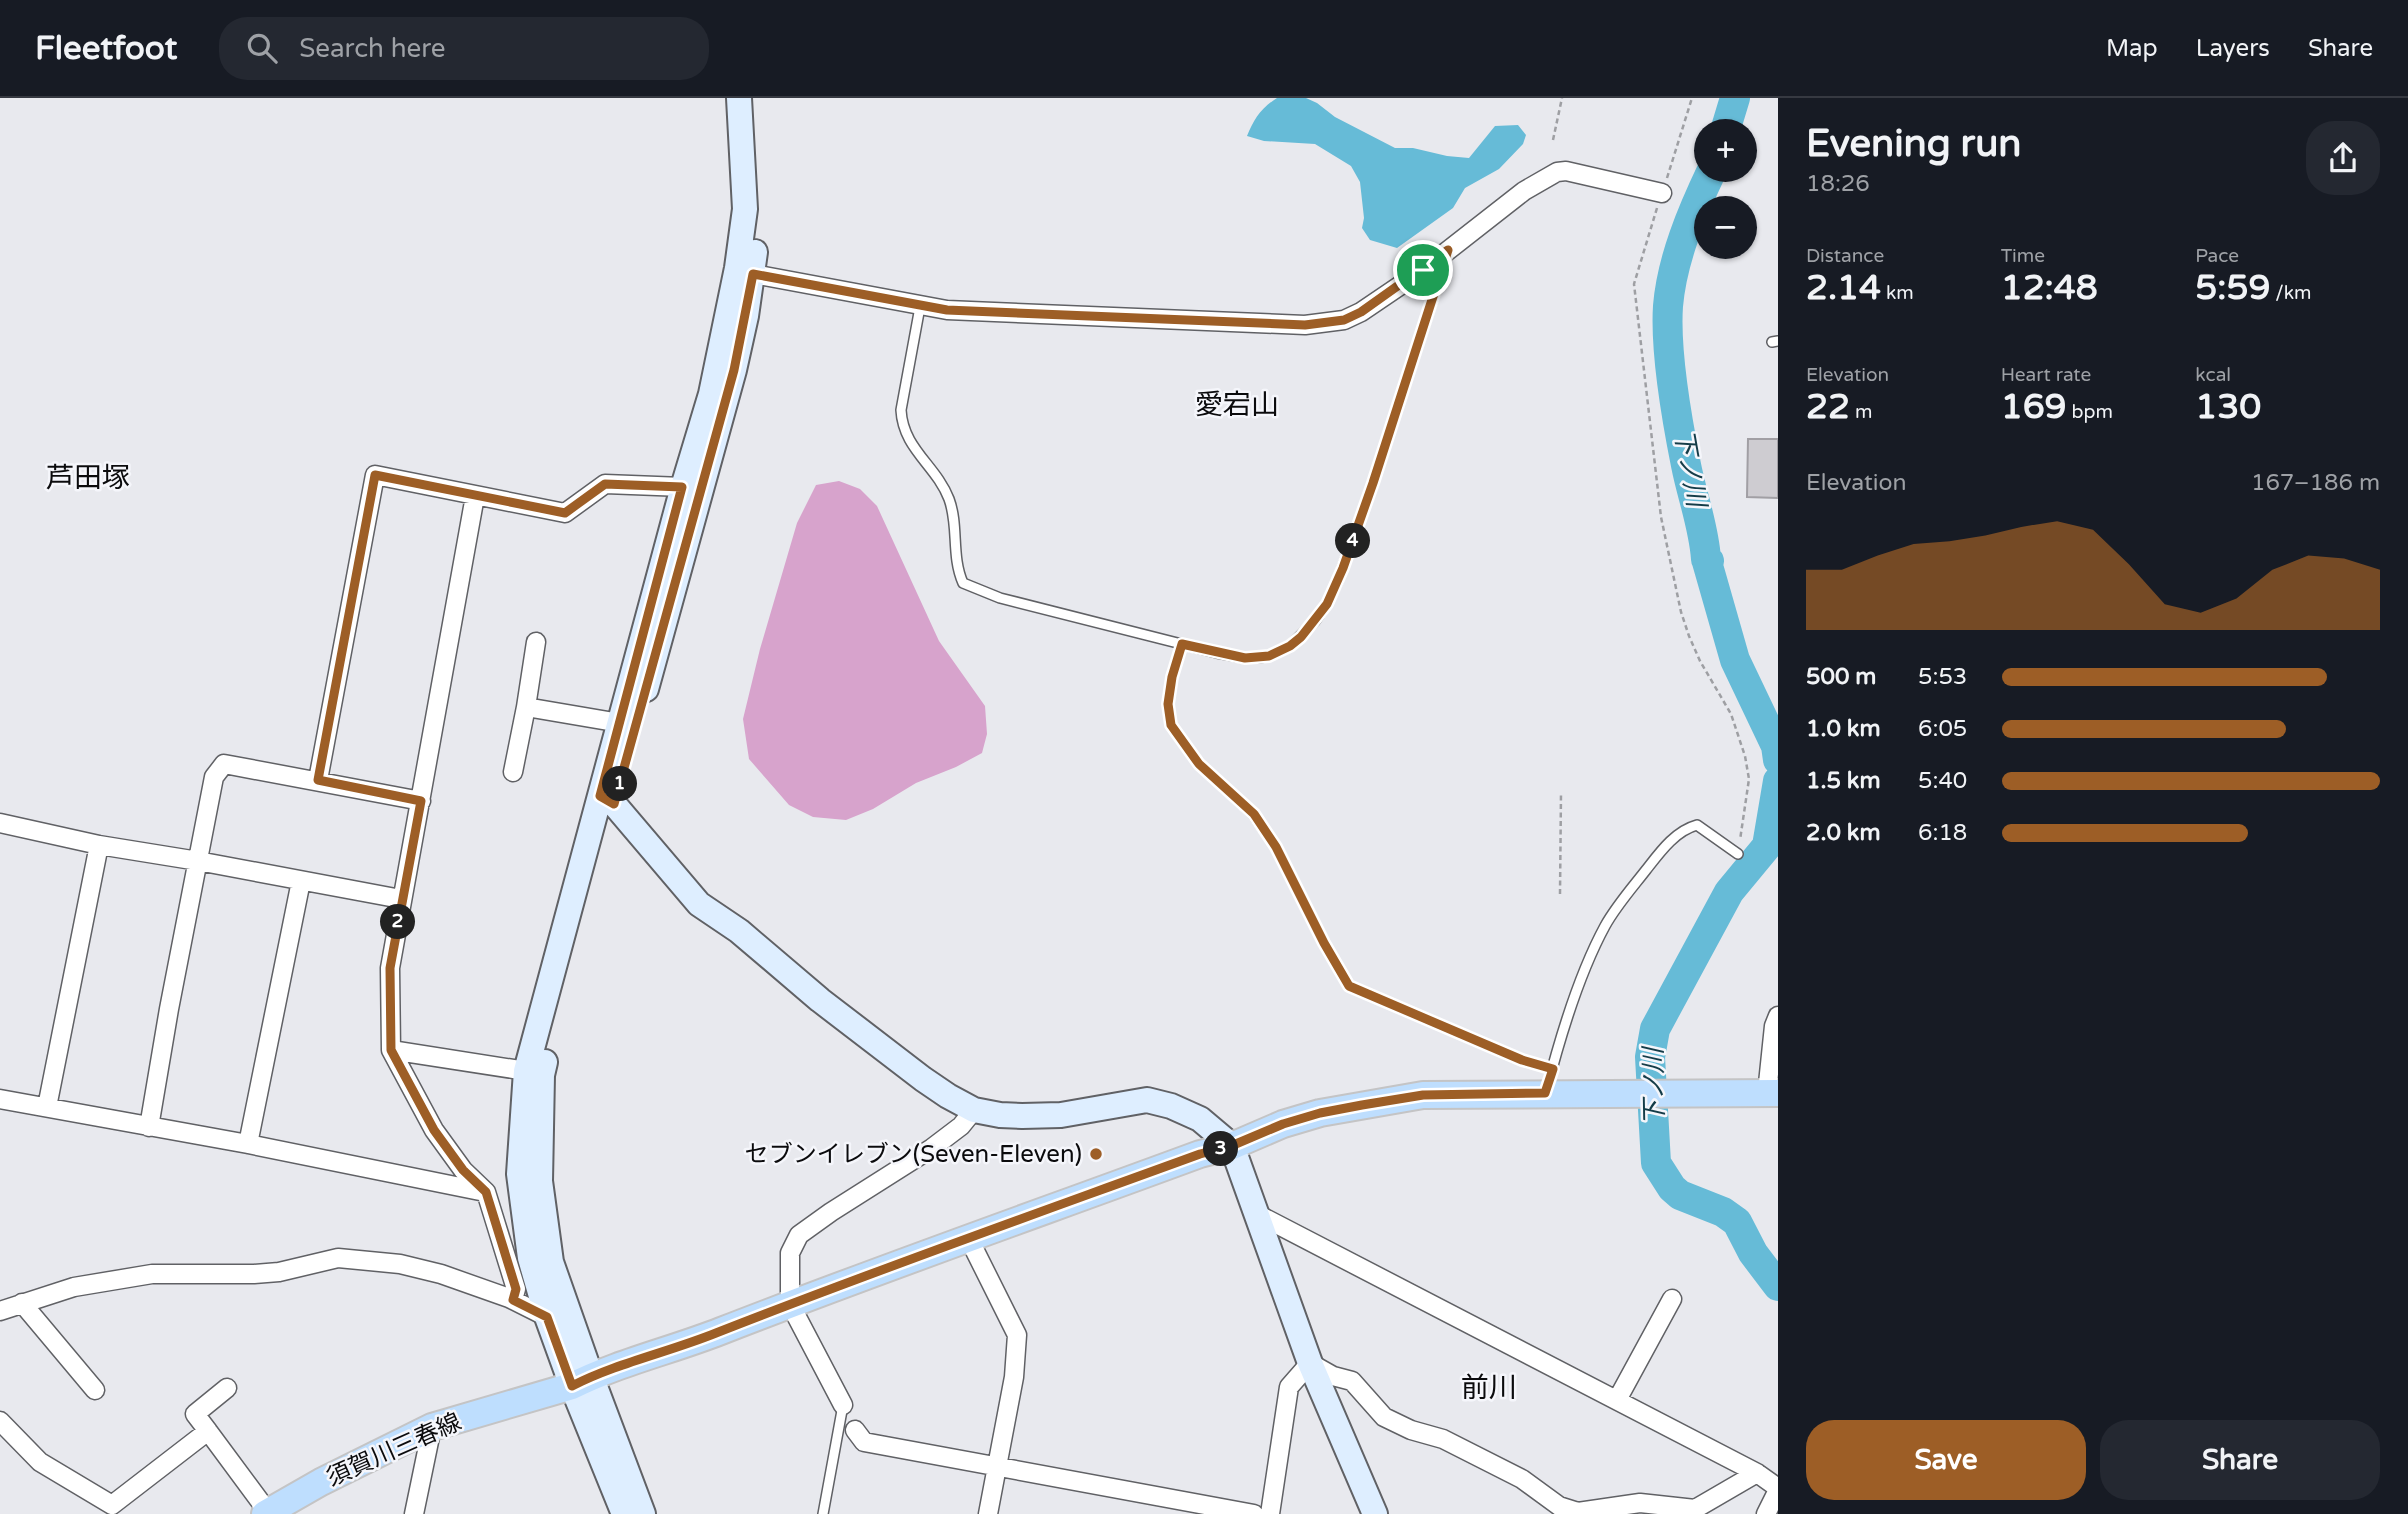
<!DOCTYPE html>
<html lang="en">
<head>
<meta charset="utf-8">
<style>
	body { margin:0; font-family:"Varela Round","Noto Sans JP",sans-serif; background:#242831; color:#f1f3f6; height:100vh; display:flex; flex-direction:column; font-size:26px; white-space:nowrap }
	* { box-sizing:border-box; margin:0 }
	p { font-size:23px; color:#9ea1a6 }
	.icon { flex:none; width:38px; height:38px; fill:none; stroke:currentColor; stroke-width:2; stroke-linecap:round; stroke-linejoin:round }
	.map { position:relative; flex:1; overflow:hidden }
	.side { display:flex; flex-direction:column; background:#171b24; width:630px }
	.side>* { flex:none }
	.tools { position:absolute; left:1694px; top:21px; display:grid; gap:14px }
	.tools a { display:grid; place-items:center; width:63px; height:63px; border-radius:50%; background:#171b24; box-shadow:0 2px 5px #0004; font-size:35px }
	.pin { position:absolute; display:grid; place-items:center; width:60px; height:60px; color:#fff; margin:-30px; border:4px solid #fff; border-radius:50%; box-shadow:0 2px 7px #0007 }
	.km { position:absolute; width:35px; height:35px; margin:-18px; border-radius:50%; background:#222; color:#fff; font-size:19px; line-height:35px; text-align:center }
	.round { display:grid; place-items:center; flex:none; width:74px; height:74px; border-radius:28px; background:#242831 }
	.overview { display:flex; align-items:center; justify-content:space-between; height:119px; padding:0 28px }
	h1 { font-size:38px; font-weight:800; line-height:52px }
	.figures { display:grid; grid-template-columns:repeat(3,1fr); gap:10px; height:119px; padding:7px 28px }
	.figures div { display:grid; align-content:center }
	.figures b { font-size:35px; font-weight:800 }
	.figures small { font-size:19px; font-weight:400 }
	.figures p { font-size:19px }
	.chart { height:196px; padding:14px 28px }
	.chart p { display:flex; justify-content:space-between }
	.chart svg { width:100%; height:126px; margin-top:7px; fill:#9d5e26; opacity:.7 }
	.cta { display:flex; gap:14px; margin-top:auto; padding:14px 28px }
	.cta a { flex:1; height:80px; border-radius:28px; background:#9d5e26; color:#fff; font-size:28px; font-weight:800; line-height:80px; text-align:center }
	.cta a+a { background:#242831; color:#f1f3f6 }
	ul { padding:0 28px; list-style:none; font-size:23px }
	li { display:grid; grid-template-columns:112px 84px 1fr; align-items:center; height:52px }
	li i { height:18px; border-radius:9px; background:#9d5e26 }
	header { display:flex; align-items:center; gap:42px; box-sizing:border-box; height:98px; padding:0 35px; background:#171b24; border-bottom:2px solid #363941 }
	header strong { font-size:33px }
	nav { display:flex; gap:38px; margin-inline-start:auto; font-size:24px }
	.search { width:490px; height:63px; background:#242831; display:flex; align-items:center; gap:18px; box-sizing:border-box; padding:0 24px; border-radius:28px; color:#9ea1a6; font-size:26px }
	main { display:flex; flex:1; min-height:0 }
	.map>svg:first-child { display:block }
	.green { fill:#d7a3cc }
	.water { fill:#66bbd7 }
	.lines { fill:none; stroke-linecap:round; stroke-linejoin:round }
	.river { stroke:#66bbd7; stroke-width:30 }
	.building { fill:#ceccd1; stroke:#a19fa4; stroke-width:2 }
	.lane-casing { stroke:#606165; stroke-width:12 }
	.street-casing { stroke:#606165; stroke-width:21 }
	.secondary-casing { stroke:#606165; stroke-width:28 }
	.primary-casing { stroke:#c4c4c5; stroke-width:30 }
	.path { stroke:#9e9fa3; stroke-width:2.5; stroke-dasharray:5 3.5; stroke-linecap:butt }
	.lane { stroke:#fff; stroke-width:9 }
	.street { stroke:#fff; stroke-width:18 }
	.secondary { stroke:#deeeff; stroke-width:24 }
	.primary { stroke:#bedefe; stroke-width:26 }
	.route-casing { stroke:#fff; stroke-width:14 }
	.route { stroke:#9d5e26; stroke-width:9 }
	.poi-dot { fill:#9d5e26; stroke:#f5f6fb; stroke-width:2.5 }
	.labels { text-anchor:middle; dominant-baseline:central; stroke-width:5; stroke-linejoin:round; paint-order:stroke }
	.poi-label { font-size:24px; fill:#0b0b0d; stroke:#f5f6fb; text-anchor:end }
	.street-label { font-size:24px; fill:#0b0b0d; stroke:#f5f6fb }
	.water-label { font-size:26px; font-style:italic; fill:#143c48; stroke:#f5f6fb }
	.quarter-label { font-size:28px; fill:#0b0b0d; stroke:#f5f6fb }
</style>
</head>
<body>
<header>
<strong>Fleetfoot</strong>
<div class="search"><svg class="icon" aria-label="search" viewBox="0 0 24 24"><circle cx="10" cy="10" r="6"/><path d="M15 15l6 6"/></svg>Search here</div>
<nav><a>Map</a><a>Layers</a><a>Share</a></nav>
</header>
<main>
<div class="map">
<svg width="1778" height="1416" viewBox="0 0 1778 1416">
	<rect width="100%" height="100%" fill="#e8e9ee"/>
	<path class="green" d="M 839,383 L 860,391 L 877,408 L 939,543 L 985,608 L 987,636 L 982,655 L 956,669 L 916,685 L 873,711 L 846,722 L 813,719 L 789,707 L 749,661 L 743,621 L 760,551 L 797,425 L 816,387 Z"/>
	<path class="water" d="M 1277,0 L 1306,0 L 1317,5 L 1335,19 L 1395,50 L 1413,50 L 1447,58 L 1469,60 L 1495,28 L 1518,27 L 1526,37 L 1523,46 L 1499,71 L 1465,90 L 1453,110 L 1397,150 L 1370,142 L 1362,130 L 1364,120 L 1360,84 L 1351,68 L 1315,46 L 1264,43 L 1247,38 C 1254,21 1261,10 1277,0 Z"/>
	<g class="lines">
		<path class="river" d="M 1725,33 L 1735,0
			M 1712,72 C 1692,114 1672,161 1668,208 C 1665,253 1677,322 1686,367 C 1692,398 1704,429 1706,461 L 1709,463 L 1707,464 L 1735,562 L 1776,648 L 1778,662
			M 1778,683 L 1767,748 L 1729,794 L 1655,931 L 1650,959 L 1656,1065 L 1672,1090 L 1680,1097 L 1723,1114 L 1737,1124 L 1753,1155 L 1778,1188"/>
	</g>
	<path class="building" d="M 1748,341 L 1778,341 L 1778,400 L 1747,399 Z"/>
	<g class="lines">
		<g class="lane-casing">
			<path id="lane" d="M 920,209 L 901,312 C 903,351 936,367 949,401 C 959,428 951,458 963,485 L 1000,500 L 1217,555 L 1245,560 L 1258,560 L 1269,558 L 1290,548 L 1315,523 L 1327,506 L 1337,485 L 1373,385 L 1447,157
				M 1772,244 L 1778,243
				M 1182,546 L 1172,579 L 1168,606 L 1171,627 L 1199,666 L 1253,716 L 1276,749 L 1324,845 L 1349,888 L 1522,962 L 1553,971
				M 1546,994 C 1559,943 1580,874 1605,828 C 1616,808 1632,790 1646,772 C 1660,754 1675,733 1697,727 L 1738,756
				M 823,1416 L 843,1307"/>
		</g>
		<g class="street-casing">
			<path id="street" d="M 753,176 L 947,212 L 1305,227 L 1344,222 L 1361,214 L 1423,172 L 1524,93 L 1557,74 L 1566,73 L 1662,95
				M 475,398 L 390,870 L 391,952 L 434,1032 L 463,1072 L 486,1094 L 516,1191 L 513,1202
				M 536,544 L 526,609 L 620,625
				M 513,674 L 526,609
				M 318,682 L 375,377 L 565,415 L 605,386 L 683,389
				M 0,725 L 99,747 L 198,763 L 401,801
				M 391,952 L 526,973
				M 1767,995 L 1774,928 L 1778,918
				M 0,1001 L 248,1046 L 485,1094
				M 47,1009 L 99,747
				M 149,1029 L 169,911 L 214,679 L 224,666 L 421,703
				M 248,1046 L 301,783
				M 1257,1116 L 1757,1375 L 1778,1390
				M 969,1141 L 1017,1237 L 1014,1279 L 988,1416
				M 22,1205 L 95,1292
				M 0,1213 L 74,1189 L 152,1176 L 254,1176 L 279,1174 L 338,1160 L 400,1166 L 441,1176 L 509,1200 L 547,1219
				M 1617,1302 L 1672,1201
				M 843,1307 L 790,1206 L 790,1155 L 799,1137 L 831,1114 L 932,1050 L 961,1028 L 974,1012
				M 0,1323 L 40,1364 L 112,1407 L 208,1333 L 268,1414
				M 855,1332 L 864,1344 L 1254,1416
				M 208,1333 L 195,1316 L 227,1290
				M 414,1416 L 432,1329
				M 1270,1416 L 1289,1289 L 1310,1265 L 1333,1278 L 1352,1283 L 1384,1319 L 1411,1332 L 1443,1341 L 1522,1381 L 1559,1408 L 1578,1414 L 1640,1405 L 1695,1411 L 1757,1375
				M 1766,1416 L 1778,1392"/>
		</g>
		<g class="secondary-casing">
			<path id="secondary" d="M 646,591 L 734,272 L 746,218 L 755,154
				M 600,698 L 614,706 L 699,806 L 739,833 L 820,902 L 923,981 L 948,998 L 974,1012 L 1000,1017 L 1022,1018 L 1061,1017 L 1147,1002 L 1171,1008 L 1200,1021 L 1232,1048 L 1310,1265 L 1375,1416
				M 545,964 L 542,977 L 540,1083 L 551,1164 L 591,1278 L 643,1416
				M 624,1416 L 572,1288 L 547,1219 L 530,1160 L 519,1076 L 526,973 L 683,389 L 711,296 L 737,170 L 745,111 L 739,0"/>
		</g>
		<g class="primary-casing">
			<path id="primary" d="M 265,1416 L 321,1384 L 432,1329 L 572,1288 C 617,1265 673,1252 721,1233 C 880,1171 1040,1115 1200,1056 L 1232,1048 L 1283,1026 L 1320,1015 L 1423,997 L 1778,995"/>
		</g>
		<path class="path" d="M 1553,42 L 1562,0
			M 1667,80 L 1692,0
			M 1657,110 L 1634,186 L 1661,419 L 1681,514 L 1689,538 L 1700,563 L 1731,616 L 1745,658 L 1749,681 L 1740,742
			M 1560,796 L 1561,695"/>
		<use href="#lane" class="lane"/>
		<use href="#street" class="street"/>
		<use href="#secondary" class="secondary"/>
		<use href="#primary" class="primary"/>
	</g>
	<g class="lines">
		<g class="route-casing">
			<path id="route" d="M 1448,152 L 1373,385 L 1343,470 L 1327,506 L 1301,539 L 1290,548 L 1269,558 L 1245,560 L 1182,546 L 1172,579 L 1168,606 L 1171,627 L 1199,666 L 1254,716 L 1276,749 L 1324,845 L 1349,888 L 1522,962 L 1553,971 L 1545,995 L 1423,997 L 1362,1007 L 1320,1015 L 1283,1026 L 1231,1048 L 1200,1056 C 1038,1115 876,1172 716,1235 C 669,1254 617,1265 572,1288 L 547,1219 L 513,1202 L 516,1191 L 486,1094 L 463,1072 L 434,1032 L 391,952 L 390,870 L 421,703 L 318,682 L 375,377 L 565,415 L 605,386 L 682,389 L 600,698 L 614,706 L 734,272 L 753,176 L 947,212 L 1305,227 L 1344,222 L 1361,214 Z"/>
		</g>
		<use href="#route" class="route"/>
	</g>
	<circle class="poi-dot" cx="1096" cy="1056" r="7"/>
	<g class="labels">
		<g class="poi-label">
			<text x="1082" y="1056">セブンイレブン(Seven-Eleven)</text>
		</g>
		<g class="street-label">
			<text transform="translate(394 1352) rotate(-24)">須賀川三春線</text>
		</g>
		<g class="water-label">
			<text transform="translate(1690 370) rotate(80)">下ノ川</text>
			<text transform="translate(1654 989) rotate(-91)">下ノ川</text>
		</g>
		<g class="quarter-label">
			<text x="1237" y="307">愛宕山</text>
			<text x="88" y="380">芦田塚</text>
			<text x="1489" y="1290">前川</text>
		</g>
	</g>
</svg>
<div class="tools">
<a>+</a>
<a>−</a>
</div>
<div class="pin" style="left:1423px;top:172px;background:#1e9e55"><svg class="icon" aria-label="arrive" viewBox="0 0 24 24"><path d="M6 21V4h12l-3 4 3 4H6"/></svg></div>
<b class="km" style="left:620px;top:686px">1</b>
<b class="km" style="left:398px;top:824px">2</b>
<b class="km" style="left:1221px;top:1051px">3</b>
<b class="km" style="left:1353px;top:443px">4</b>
</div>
<section class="side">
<div class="overview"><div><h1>Evening run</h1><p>18:26</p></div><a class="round"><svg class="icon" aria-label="share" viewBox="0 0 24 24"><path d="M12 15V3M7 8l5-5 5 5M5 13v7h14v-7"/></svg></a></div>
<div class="figures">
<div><p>Distance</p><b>2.14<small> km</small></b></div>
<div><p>Time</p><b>12:48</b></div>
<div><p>Pace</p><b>5:59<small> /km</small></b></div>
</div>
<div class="figures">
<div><p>Elevation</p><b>22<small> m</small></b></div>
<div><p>Heart rate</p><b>169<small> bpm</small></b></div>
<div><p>kcal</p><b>130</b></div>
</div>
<div class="chart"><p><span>Elevation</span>167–186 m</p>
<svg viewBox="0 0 160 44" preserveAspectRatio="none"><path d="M0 44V23L10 23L20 18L30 14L40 13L50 11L60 8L70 6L80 9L90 21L100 35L110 38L120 33L130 23L140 18L150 19L160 23V44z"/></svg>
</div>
<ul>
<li><b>500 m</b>5:53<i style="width:86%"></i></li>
<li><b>1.0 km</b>6:05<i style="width:75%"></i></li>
<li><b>1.5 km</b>5:40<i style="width:100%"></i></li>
<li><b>2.0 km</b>6:18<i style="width:65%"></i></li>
</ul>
<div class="cta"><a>Save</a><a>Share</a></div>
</section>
</main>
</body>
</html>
